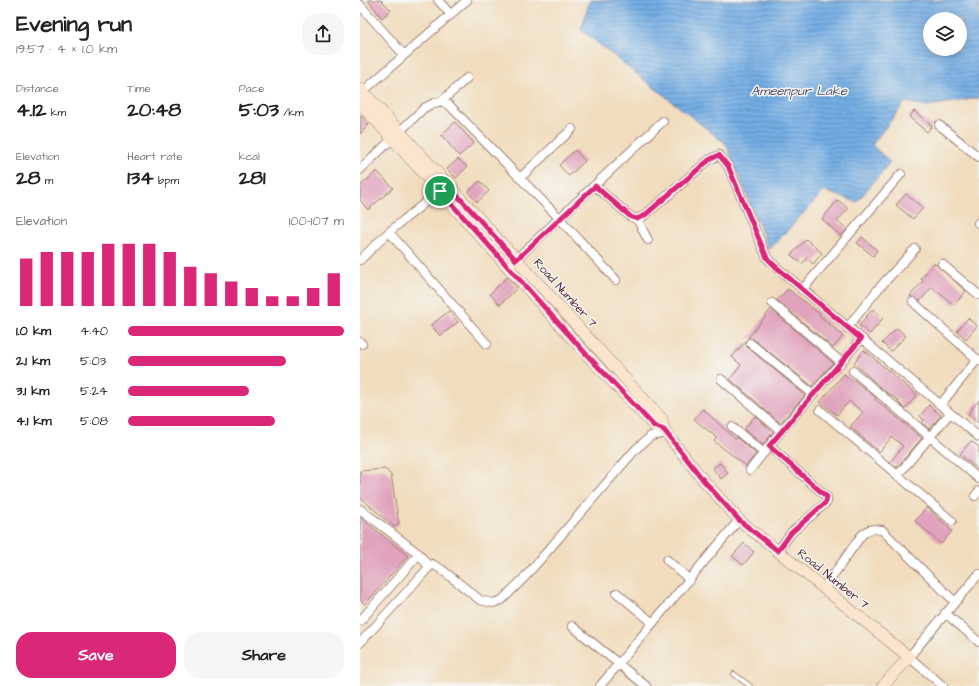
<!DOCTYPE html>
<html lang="en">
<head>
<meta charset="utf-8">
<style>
	body { margin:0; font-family:"Architects Daughter",sans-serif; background:#f6f6f6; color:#202124; height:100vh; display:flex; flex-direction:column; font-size:15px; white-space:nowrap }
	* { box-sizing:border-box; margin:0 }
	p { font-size:13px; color:#757577 }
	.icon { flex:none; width:22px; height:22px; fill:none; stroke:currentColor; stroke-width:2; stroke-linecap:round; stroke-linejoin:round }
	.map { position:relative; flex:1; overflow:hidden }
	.drawer { display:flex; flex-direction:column; background:#fff; width:360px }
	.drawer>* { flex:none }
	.controls { position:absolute; left:563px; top:12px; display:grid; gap:8px }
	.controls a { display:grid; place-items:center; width:44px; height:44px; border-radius:50%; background:#fff; box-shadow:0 2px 10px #0003; font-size:20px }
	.pin { position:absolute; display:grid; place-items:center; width:34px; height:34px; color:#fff; margin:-17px; border:2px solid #fff; border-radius:50%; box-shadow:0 1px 4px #0007 }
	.round { display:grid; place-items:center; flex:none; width:42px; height:42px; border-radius:16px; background:#f6f6f6 }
	.head { display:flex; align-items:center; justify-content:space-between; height:68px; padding:0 16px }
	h1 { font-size:22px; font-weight:700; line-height:30px }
	.figures { display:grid; grid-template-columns:repeat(3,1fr); gap:6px; height:68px; padding:4px 16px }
	.figures div { display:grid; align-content:center }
	.figures b { font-size:20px; font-weight:700 }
	.figures small { font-size:11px; font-weight:400 }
	.figures p { font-size:11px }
	.chart { height:112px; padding:8px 16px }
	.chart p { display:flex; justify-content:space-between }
	.chart svg { width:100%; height:72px; margin-top:4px; stroke:#db2777; stroke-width:6 }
	.cta { display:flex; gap:8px; margin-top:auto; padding:8px 16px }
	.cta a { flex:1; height:46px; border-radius:16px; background:#db2777; color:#fff; font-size:16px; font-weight:700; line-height:46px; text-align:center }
	.cta a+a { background:#f6f6f6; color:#202124 }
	ul { padding:0 16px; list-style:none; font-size:13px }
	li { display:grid; grid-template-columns:64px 48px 1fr; align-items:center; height:30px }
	li i { height:10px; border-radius:5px; background:#db2777 }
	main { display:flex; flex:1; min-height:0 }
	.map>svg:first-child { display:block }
	.water { fill:url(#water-rules); stroke:#5e6688; fill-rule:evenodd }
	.building { fill:#e0a2bc }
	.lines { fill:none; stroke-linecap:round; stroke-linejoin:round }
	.lane-casing { stroke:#9e7e74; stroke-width:5.5 }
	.street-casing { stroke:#9e7e74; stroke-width:10 }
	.secondary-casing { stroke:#9e7e74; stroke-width:12 }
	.lane { stroke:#fff; stroke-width:4 }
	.street { stroke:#fff; stroke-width:8 }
	.secondary { stroke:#fbe5cf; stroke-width:11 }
	.route-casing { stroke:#fff; stroke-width:8 }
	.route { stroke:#db2777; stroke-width:5 }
	.labels { text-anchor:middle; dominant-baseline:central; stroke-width:3; stroke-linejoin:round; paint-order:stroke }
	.street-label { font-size:12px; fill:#4a1f2b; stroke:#f6f6f2 }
	.water-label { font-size:13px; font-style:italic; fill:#58516c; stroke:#f6f6f2 }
</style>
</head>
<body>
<main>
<section class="drawer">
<div class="head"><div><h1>Evening run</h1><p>19:57 · 4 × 1.0 km</p></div><a class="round"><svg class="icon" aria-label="share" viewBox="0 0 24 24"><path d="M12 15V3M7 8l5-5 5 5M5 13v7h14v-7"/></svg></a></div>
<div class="figures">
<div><p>Distance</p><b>4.12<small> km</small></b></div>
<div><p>Time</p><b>20:48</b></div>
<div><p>Pace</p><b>5:03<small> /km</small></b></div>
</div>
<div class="figures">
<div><p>Elevation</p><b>28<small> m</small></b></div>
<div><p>Heart rate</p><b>134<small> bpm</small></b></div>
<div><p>kcal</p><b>281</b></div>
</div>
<div class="chart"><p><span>Elevation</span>100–107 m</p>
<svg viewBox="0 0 160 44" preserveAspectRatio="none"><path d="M5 44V15M15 44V11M25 44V11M35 44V11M45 44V6M55 44V6M65 44V6M75 44V11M85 44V20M95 44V24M105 44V29M115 44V33M125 44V38M135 44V38M145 44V33M155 44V24"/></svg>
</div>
<ul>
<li><b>1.0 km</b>4:40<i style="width:100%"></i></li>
<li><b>2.1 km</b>5:03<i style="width:73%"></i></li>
<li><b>3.1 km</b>5:24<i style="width:56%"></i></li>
<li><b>4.1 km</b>5:08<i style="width:68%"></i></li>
</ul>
<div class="cta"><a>Save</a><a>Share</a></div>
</section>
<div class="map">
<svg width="619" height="686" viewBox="0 0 619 686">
	<defs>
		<pattern id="water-rules" width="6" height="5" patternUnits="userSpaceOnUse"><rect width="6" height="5" fill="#73ade4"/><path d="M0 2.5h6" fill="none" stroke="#608cb9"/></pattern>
	</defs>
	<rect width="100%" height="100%" fill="#f6f6f2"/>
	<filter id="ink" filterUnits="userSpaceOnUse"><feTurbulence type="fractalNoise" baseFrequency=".025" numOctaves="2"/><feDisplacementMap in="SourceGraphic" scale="8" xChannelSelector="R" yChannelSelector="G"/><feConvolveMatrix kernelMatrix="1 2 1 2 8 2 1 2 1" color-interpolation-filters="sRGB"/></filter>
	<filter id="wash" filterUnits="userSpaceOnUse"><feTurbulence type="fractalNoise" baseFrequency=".012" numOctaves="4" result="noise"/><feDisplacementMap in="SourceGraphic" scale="16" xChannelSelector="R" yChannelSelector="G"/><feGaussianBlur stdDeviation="0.9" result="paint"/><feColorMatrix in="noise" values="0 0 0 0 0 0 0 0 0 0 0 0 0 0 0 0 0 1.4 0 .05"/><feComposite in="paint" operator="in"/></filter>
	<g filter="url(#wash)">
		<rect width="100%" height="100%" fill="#f1ddbe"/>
		<path class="water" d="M 230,0 L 619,0 L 619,98 L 568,106 L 545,102 L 512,145 L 530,162 L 497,202 L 464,191 L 409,250 L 366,144 L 221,30 ZM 570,19 L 600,19 L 600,49 L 570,49 Z"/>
		<g id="blocks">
			<path class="building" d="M 8,0 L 21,0 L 31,10 L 22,18 Z
				M 554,111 L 572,126 L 567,132 L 549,117 Z
				M 0,115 L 9,125 L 0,134 Z
				M 95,122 L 114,143 L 99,156 L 81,135 Z
				M 215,150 L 225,161 L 209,176 L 199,165 Z
				M 98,159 L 107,167 L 96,178 L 87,169 Z
				M 17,171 L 33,188 L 8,210 L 0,200 L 0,186 Z
				M 120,181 L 129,191 L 117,202 L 108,192 Z
				M 546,194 L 563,208 L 553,219 L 536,205 Z
				M 478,200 L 488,209 L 477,221 L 487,229 L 481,236 L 462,219 Z
				M 502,237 L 517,250 L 513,256 L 497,243 Z
				M 446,239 L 462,253 L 453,264 L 447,258 L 442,264 L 431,255 Z
				M 574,263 L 606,291 L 594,305 L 572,287 L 560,301 L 550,296 L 563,281 L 561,279 Z
				M 147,277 L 157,288 L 140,305 L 130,294 Z
				M 428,289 L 460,314 L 459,315 L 483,336 L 473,348 L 417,300 Z
				M 411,309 L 473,363 L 452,386 L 393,339 L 388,338 Z
				M 513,309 L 523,318 L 510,334 L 499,325 Z
				M 89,311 L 98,322 L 80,336 L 71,325 Z
				M 608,318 L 617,326 L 606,339 L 597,331 Z
				M 537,328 L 546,336 L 531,351 L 522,343 Z
				M 385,342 L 387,347 L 445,395 L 420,423 L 370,379 L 381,365 L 372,357 Z
				M 504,350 L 557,395 L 545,409 L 538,402 L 539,401 L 523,390 L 494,363 Z
				M 484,374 L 493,381 L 494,380 L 516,398 L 515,399 L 562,438 L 537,467 L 530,462 L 543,446 L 532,437 L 519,452 L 490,427 L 503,412 L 489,401 L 477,415 L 460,402 Z
				M 619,400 L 619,423 L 608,414 Z
				M 569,405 L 581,415 L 569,429 L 562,423 L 564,420 L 560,416 Z
				M 343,409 L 375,439 L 377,438 L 396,454 L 386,466 L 354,441 L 357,438 L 334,419 Z
				M 395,416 L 413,432 L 403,445 L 384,429 Z
				M 611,441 L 619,447 L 619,470 L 600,454 Z
				M 360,463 L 368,473 L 361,479 L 353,468 Z
				M 25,469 L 31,475 L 39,524 L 34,527 L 0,497 L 0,471 Z
				M 567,507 L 592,531 L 581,544 L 555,521 Z
				M 0,517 L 48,556 L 5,604 L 0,600 Z
				M 384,543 L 394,552 L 383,565 L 372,556 Z"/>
		</g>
	</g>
	<g filter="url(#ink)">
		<use href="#blocks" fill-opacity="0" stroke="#9e7e74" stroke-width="1"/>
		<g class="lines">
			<g class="lane-casing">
				<path id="lane" d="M 374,674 L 390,686"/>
			</g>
			<g class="street-casing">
				<path id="street" d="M 78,0 L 91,15
					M 0,5 L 44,55
					M 0,94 L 107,0
					M 82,101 L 107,78
					M 579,125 L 619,157
					M 0,170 L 64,108 L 74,103 L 82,101 L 90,106 L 200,219 L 256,280
					M 160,178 L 212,129
					M 235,186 L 271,217 L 277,219 L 285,215 L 349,160 L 359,155 L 368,166 L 407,258 L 415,266 L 619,437
					M 277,219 L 288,240
					M 618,223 L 619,223
					M 29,232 L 127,344
					M 0,260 L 29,232 L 84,187
					M 153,262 L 303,121
					M 582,264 L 619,295
					M 442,290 L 541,174
					M 553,302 L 619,361
					M 412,303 L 481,362
					M 487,328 L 519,288 L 555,249
					M 0,342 L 2,344
					M 390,343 L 453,394
					M 493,371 L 619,479
					M 361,379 L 421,431
					M 580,405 L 617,360
					M 460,410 L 592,521
					M 372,427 L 404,453
					M 409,446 L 467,497 L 467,502 L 431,533 L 418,551
					M 390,470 L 421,431 L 501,339
					M 537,476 L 590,413
					M 615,496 L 619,491
					M 0,509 L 59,554 L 69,567
					M 307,560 L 330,580
					M 464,588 L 501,536 C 508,529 512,528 522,530 L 595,602
					M 257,593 L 293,623
					M 585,613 L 619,642
					M 0,621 L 59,554
					M 212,626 L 286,686
					M 0,643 L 72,564 L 81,569 L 120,600 L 133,603 L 142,600 L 165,577 L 276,449 L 291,436 L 307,433
					M 240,686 L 379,520
					M 583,686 L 549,657 L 619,574"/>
			</g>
			<g class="secondary-casing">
				<path id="secondary" d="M 0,88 L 302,419 L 304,430 L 317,447 L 344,481 L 379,520 L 549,657 L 523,686
					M 0,103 L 227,355 L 294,426 L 304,430"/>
			</g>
			<use href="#lane" class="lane"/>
			<use href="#street" class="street"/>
			<use href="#secondary" class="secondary"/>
		</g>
	</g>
	<g class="lines" filter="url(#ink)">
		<g class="route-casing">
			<path id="route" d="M 359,155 L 368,166 L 407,258 L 415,266 L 501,339 L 409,446 L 467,497 L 466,502 L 431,533 L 418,551 L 379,520 L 344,481 L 304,430 L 294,426 L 227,355 L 80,191 L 87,184 L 156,260 L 235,186 L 271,217 L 277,219 L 285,215 L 349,160 Z"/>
		</g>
		<use href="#route" class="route"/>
	</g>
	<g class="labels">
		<g class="street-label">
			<text transform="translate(205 293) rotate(48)">Road Number 7</text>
			<text transform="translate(473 579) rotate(39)">Road Number 7</text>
		</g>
		<g class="water-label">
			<text x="439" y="91">Ameenpur Lake</text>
		</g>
	</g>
</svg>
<div class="controls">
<a><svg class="icon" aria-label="layers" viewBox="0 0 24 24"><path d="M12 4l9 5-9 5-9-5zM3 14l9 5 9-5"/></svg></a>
</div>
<div class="pin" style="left:80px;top:191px;background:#1e9e55"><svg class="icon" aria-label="arrive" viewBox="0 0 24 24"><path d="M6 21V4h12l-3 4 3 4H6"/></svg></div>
</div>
</main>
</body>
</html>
